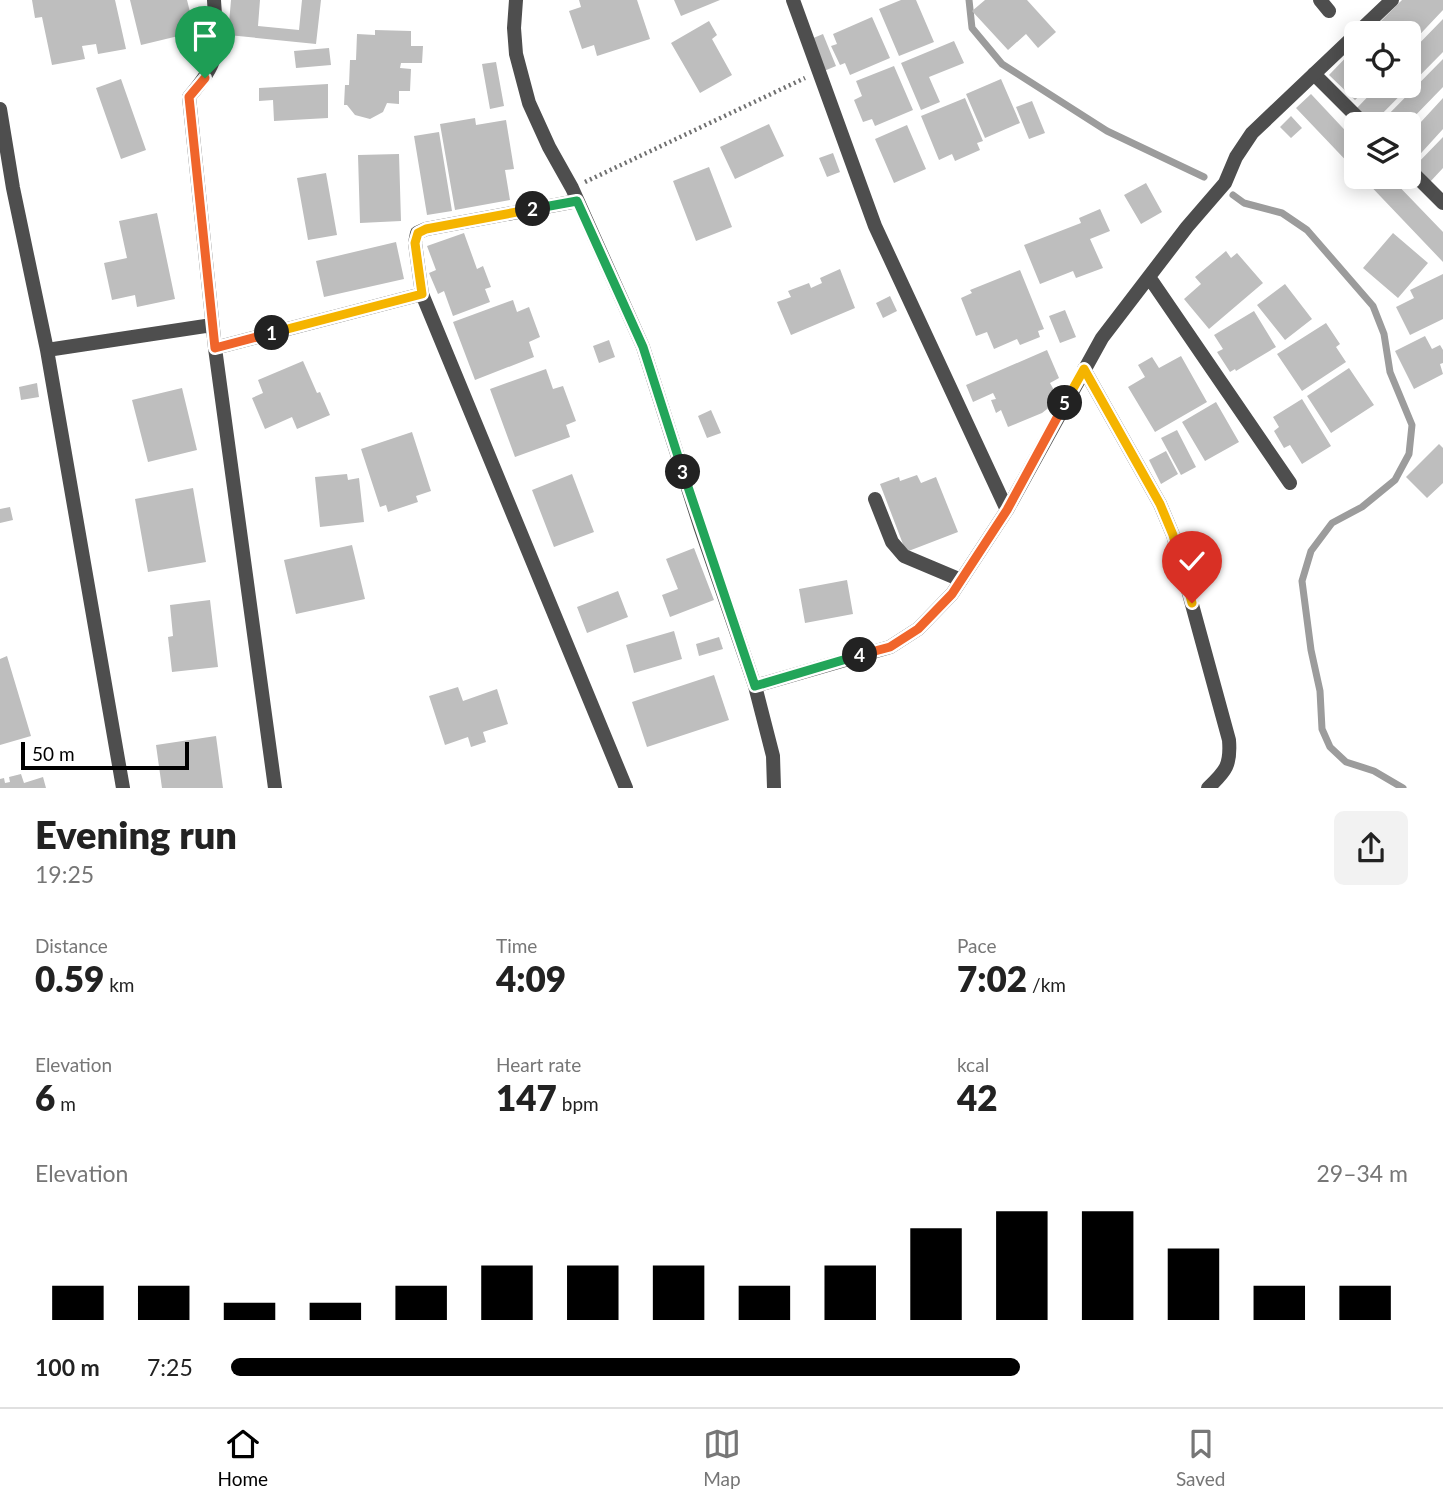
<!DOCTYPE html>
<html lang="en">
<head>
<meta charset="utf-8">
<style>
	body { margin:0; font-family:Lato,sans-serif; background:#f2f2f2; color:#222; height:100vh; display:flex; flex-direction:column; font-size:26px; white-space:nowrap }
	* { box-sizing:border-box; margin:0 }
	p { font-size:23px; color:#767676 }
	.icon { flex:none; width:38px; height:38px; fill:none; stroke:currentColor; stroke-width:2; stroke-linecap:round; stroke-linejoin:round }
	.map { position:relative; height:788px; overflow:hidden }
	.side { display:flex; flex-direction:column; background:#fff; flex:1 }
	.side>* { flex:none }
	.buttons { position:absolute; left:1344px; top:21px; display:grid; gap:14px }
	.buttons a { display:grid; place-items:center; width:77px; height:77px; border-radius:10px; background:#fff; box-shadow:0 4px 18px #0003; font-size:35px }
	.scale { position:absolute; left:21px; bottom:18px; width:168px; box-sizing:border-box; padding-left:7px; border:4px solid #000; border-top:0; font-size:19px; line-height:24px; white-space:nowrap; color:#000; -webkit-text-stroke:5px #fff; paint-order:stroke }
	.pin { position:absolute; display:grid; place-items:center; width:60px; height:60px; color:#fff; margin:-72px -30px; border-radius:50% 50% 50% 0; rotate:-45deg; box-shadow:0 0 7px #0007 }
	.pin .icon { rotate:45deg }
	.km { position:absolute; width:35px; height:35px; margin:-18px; border-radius:50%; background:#222; color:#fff; font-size:19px; line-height:35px; text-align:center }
	.round { display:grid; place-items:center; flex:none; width:74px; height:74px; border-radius:10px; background:#f2f2f2 }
	.headline { display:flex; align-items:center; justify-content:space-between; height:119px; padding:0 35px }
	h1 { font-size:38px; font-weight:800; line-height:52px }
	.figures { display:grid; grid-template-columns:repeat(3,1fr); gap:10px; height:119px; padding:7px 35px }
	.figures div { display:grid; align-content:center }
	.figures b { font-size:35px; font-weight:800 }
	.figures small { font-size:19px; font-weight:400 }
	.figures p { font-size:19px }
	.chart { height:196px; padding:14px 35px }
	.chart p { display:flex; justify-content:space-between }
	.chart svg { width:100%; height:126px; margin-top:7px; stroke:#000; stroke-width:6 }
	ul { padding:0 35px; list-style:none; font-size:23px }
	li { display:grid; grid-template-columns:112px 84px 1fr; align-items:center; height:52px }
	li i { height:18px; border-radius:9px; background:#000 }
	.dock { display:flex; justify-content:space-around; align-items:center; height:98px; border-top:2px solid #e0e0e0; background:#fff; font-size:19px; color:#767676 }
	.dock a { display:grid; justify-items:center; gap:4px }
	.dock .on { color:#000 }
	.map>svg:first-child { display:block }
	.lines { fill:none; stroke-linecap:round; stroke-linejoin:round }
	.stream { stroke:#9c9c9c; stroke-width:7 }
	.building { fill:#bebebe }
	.path { stroke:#707070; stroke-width:4.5; stroke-dasharray:2 3.5; stroke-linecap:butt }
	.lane { stroke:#4e4e4e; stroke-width:14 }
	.street { stroke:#4e4e4e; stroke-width:14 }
	.split-1-casing { stroke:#fff; stroke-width:14 }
	.split-2-casing { stroke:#fff; stroke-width:14 }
	.split-3-casing { stroke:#fff; stroke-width:14 }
	.split-4-casing { stroke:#fff; stroke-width:14 }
	.split-5-casing { stroke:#fff; stroke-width:14 }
	.split-6-casing { stroke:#fff; stroke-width:14 }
	.split-1 { stroke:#f0652b; stroke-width:9 }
	.split-2 { stroke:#f5b400; stroke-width:9 }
	.split-3 { stroke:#22a559; stroke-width:9 }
	.split-4 { stroke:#22a559; stroke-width:9 }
	.split-5 { stroke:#f0652b; stroke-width:9 }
	.split-6 { stroke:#f5b400; stroke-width:9 }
</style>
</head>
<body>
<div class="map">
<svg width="1443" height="788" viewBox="0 0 1443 788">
	<rect width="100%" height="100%" fill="#fff"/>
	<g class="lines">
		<path class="stream" d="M 969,0 L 972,28 L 1002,64 L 1107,131 L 1204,177
			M 1233,195 L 1244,203 L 1282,213 L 1307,230 L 1373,306 L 1384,334 L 1390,372 L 1412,425 L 1409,454 L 1395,480 L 1362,507 L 1332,523 L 1311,551 L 1302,581 L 1311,650 L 1320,691 L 1322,729 L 1330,747 L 1346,762 L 1374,771 L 1403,788"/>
	</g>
	<path class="building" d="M 32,0 L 115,0 L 126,49 L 98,54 L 96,44 L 82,46 L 85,59 L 52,65 L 42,17 L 35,18 Z
		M 130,0 L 187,0 L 195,32 L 141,45 Z
		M 231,0 L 260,0 L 258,26 L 299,30 L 302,0 L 321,0 L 316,44 L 228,35 Z
		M 579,0 L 637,0 L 650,39 L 597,56 L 594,45 L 582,49 L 569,11 L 581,7 Z
		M 674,0 L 720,0 L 681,16 Z
		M 901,0 L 916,0 L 934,42 L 899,56 L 879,9 Z
		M 985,0 L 1027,0 L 1056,32 L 1038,48 L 1026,34 L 1008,50 L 972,11 Z
		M 1402,0 L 1443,0 L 1443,10 L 1409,46 L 1409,33 L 1369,33 Z
		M 872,17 L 890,58 L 850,75 L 845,63 L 840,65 L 831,46 L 837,44 L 833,34 Z
		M 1443,19 L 1443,52 L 1372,124 L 1356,109 L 1378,86 L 1409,86 L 1409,54 Z
		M 709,21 L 717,35 L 712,39 L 732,75 L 700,93 L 671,43 Z
		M 375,30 L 411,31 L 411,46 L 423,46 L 422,63 L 401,63 L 400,68 L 411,69 L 410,91 L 399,91 L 399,104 L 387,103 L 383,112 L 370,119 L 355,115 L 347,105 L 344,105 L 345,85 L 349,85 L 350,60 L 356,60 L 357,34 L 375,35 Z
		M 823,34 L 836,66 L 824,71 L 811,39 Z
		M 954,41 L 964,63 L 929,77 L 940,102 L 921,110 L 901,63 Z
		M 1356,47 L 1356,86 L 1370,86 L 1355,100 L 1329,75 Z
		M 329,48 L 331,65 L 296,68 L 294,51 Z
		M 1443,59 L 1443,87 L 1407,124 L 1379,124 Z
		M 496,62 L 504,106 L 490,109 L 482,64 Z
		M 894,66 L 913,110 L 875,126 L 872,119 L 863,122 L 854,100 L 862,96 L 856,81 Z
		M 121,79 L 146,150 L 121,159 L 96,88 Z
		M 1001,79 L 1020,123 L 985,138 L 966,94 Z
		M 328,84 L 328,118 L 274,121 L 273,100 L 259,101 L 259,88 Z
		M 1311,94 L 1356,142 L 1356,171 L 1296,108 Z
		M 965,98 L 983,141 L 977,143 L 980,150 L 955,161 L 952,154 L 939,160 L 921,116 Z
		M 1443,98 L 1443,129 L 1412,163 L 1409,160 L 1409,135 Z
		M 1032,101 L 1045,133 L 1029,139 L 1016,107 Z
		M 1291,116 L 1302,128 L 1291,138 L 1280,127 Z
		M 475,118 L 476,125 L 506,120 L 514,169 L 505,170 L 510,200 L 455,210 L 440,124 Z
		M 769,124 L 784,156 L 735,179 L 720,147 Z
		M 907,125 L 926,169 L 894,183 L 875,139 Z
		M 439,132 L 452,211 L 427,215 L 414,136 Z
		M 1443,137 L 1443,168 L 1429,183 L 1413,168 Z
		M 833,153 L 840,172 L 827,177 L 819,158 Z
		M 399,154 L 401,221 L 360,223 L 358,155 Z
		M 709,167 L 732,227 L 696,241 L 673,181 Z
		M 326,173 L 337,235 L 308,240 L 297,178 Z
		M 1362,177 L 1390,177 L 1443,232 L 1443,262 Z
		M 1146,183 L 1162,212 L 1141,224 L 1124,195 Z
		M 1100,209 L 1110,231 L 1090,239 L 1103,268 L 1076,278 L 1073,271 L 1040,284 L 1024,245 L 1081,223 L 1079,218 Z
		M 157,213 L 175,299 L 137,307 L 135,295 L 112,300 L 104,263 L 127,258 L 119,221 Z
		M 464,233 L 477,269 L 483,266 L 491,287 L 485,289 L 490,302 L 453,316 L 444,291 L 438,294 L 429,273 L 436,270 L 427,246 Z
		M 1393,233 L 1428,263 L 1398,298 L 1363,268 Z
		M 396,242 L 404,279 L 324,297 L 316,261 Z
		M 1226,251 L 1231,258 L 1237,253 L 1263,283 L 1209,329 L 1184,299 L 1201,284 L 1195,277 Z
		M 840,269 L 855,308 L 791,335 L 777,302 L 791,297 L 788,291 L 809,283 L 811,288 L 822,283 L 820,278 Z
		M 1020,270 L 1044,329 L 1038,331 L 1040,337 L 1020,345 L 1017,339 L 994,349 L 987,332 L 976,336 L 961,298 L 972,293 L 970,290 Z
		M 1443,274 L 1443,319 L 1410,335 L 1396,307 L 1414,298 L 1410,290 Z
		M 1285,284 L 1312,319 L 1285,340 L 1257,305 Z
		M 890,296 L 897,311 L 883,318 L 876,303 Z
		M 513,300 L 517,312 L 529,307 L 540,337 L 529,342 L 534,357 L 475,380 L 453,322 Z
		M 1065,310 L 1076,337 L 1060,343 L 1049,316 Z
		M 1254,311 L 1276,347 L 1236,371 L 1235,369 L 1230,372 L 1217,352 L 1223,349 L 1214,335 Z
		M 1326,323 L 1340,344 L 1336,347 L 1346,362 L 1302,391 L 1277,354 Z
		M 1425,336 L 1432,349 L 1440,345 L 1443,350 L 1443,363 L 1440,364 L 1443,374 L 1414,389 L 1395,351 Z
		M 609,340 L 615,357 L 599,363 L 593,346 Z
		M 1047,350 L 1059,378 L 1050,383 L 1055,392 L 1051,406 L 1042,413 L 1008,427 L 1001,410 L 996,413 L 991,400 L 996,399 L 993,393 L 973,402 L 966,385 Z
		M 1181,356 L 1207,402 L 1155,432 L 1128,387 L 1145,377 L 1138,365 L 1152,357 L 1159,368 Z
		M 303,361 L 317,393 L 320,392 L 330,415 L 297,429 L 292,417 L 265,429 L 252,398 L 263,393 L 258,380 Z
		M 1349,368 L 1374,405 L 1331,433 L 1307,396 Z
		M 546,369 L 553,389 L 563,386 L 576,421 L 566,425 L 570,437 L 515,457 L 490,389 Z
		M 37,383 L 39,397 L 21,400 L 19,387 Z
		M 182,388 L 197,450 L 148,462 L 132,400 Z
		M 1302,399 L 1331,446 L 1302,464 L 1290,445 L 1284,448 L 1274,431 L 1279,427 L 1273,417 Z
		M 1216,402 L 1239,442 L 1205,461 L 1182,422 Z
		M 711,410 L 721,433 L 707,438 L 698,416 Z
		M 1177,430 L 1196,467 L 1181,475 L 1161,438 Z
		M 412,432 L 431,491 L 416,496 L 418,502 L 388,512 L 386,505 L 380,507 L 361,449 Z
		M 1439,444 L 1443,448 L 1443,483 L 1427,498 L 1406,477 Z
		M 1166,451 L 1178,474 L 1161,484 L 1149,460 Z
		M 347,474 L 348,480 L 359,478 L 364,522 L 320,527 L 315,477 Z
		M 572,474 L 594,532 L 554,547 L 532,490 Z
		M 917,475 L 921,483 L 936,477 L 958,532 L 906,552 L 880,484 L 899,477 L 900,481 Z
		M 193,488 L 206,562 L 148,572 L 135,499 Z
		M 10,507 L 13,520 L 0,523 L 0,509 Z
		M 352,545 L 365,599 L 296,614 L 284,560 Z
		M 694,548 L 714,600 L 670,617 L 662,595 L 678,589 L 666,559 Z
		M 847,580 L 853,614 L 805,623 L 799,589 Z
		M 618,591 L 628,617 L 587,633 L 577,607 Z
		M 210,600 L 218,667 L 172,672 L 168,637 L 173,636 L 170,605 Z
		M 674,631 L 682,659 L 634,673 L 626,645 Z
		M 719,637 L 723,649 L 699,656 L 696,644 Z
		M 7,656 L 31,736 L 0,745 L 0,659 Z
		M 714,675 L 729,720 L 647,747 L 632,702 Z
		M 458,687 L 463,701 L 497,689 L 508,724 L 483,732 L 486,742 L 471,747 L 468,737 L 445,745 L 429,696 Z
		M 216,736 L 223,788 L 162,788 L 156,745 Z
		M 21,774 L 24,783 L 43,777 L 46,788 L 0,788 L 0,779 L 4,778 L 5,783 L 10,782 L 9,777 Z"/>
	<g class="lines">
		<path class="path" d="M 585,182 L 805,78"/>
		<path class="lane" d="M 1320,0 L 1329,11
			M 1314,74 L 1364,124
			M 1409,169 L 1443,203
			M 875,499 L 892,542 L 904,556 L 961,580"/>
		<path class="street" d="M 214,0 C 217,49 223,58 189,97 L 215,348 L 275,788
			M 516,0 L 514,28 L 516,54 L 529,103 L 549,147 L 572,188 L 643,347 L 700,526 L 755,686 L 773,756 L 774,788
			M 793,0 L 875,226 L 1007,510
			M 0,109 L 13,188 L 47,350 L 123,788
			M 577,201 L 426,229 L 417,233 L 415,243 L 422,294 L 626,788
			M 1149,277 L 1290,483
			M 215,348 L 422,294
			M 47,350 L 212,325
			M 1084,369 L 1160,504 L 1173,535 L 1229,740 C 1231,765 1226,771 1208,788
			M 755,686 L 890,647 L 918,629 L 952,594 L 1007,510 L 1102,338 L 1187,227 L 1225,183 L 1236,157 L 1252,133 L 1392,0"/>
	</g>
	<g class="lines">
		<g class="split-1-casing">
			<path id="split-1" d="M 205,78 L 189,97 L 215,348 L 272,333"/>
		</g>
		<g class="split-2-casing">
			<path id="split-2" d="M 272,333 L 422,294 L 415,243 L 418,233 L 426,229 L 533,209"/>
		</g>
		<g class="split-3-casing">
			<path id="split-3" d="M 533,209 L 577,201 L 643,347 L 683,472"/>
		</g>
		<g class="split-4-casing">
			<path id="split-4" d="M 683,472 L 755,686 L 860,655"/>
		</g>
		<g class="split-5-casing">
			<path id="split-5" d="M 860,655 L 890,647 L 918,629 L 952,594 L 1007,510 L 1065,403"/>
		</g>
		<g class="split-6-casing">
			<path id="split-6" d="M 1065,403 L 1084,369 L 1160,504 L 1173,535 L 1192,603"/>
		</g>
		<use href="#split-1" class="split-1"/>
		<use href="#split-2" class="split-2"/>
		<use href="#split-3" class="split-3"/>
		<use href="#split-4" class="split-4"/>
		<use href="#split-5" class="split-5"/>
		<use href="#split-6" class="split-6"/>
	</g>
</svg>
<div class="buttons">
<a><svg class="icon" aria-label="locate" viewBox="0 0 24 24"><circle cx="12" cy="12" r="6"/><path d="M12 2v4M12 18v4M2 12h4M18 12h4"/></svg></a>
<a><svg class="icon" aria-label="layers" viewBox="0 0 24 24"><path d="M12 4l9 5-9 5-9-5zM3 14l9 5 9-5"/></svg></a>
</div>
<div class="scale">50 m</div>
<div class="pin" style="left:205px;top:78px;background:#1e9e55"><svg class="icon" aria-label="arrive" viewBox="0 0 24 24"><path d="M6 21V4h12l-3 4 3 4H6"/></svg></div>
<div class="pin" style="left:1192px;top:603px;background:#d93025"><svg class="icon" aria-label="check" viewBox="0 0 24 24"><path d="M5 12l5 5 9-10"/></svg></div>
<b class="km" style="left:272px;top:333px">1</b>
<b class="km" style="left:533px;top:209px">2</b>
<b class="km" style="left:683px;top:472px">3</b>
<b class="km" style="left:860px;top:655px">4</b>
<b class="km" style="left:1065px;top:403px">5</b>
</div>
<section class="side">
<div class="headline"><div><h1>Evening run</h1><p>19:25</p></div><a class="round"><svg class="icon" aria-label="share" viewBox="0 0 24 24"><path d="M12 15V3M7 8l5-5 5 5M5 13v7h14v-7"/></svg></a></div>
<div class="figures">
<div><p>Distance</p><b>0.59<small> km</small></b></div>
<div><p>Time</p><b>4:09</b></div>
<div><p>Pace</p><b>7:02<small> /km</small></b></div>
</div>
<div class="figures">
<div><p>Elevation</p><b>6<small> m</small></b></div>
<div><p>Heart rate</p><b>147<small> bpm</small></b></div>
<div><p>kcal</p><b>42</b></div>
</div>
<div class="chart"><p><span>Elevation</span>29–34 m</p>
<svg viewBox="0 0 160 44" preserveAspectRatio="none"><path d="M5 44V32M15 44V32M25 44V38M35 44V38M45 44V32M55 44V25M65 44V25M75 44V25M85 44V32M95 44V25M105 44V12M115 44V6M125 44V6M135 44V19M145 44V32M155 44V32"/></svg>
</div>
<ul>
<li><b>100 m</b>7:25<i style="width:67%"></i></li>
</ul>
</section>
<nav class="dock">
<a class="on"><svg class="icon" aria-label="home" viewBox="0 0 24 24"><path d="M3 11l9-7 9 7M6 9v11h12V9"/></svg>Home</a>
<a><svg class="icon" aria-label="map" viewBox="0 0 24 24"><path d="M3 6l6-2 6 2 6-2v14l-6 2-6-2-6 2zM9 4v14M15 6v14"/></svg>Map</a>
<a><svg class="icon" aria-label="saved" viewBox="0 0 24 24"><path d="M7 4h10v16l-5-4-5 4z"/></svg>Saved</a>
</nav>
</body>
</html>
